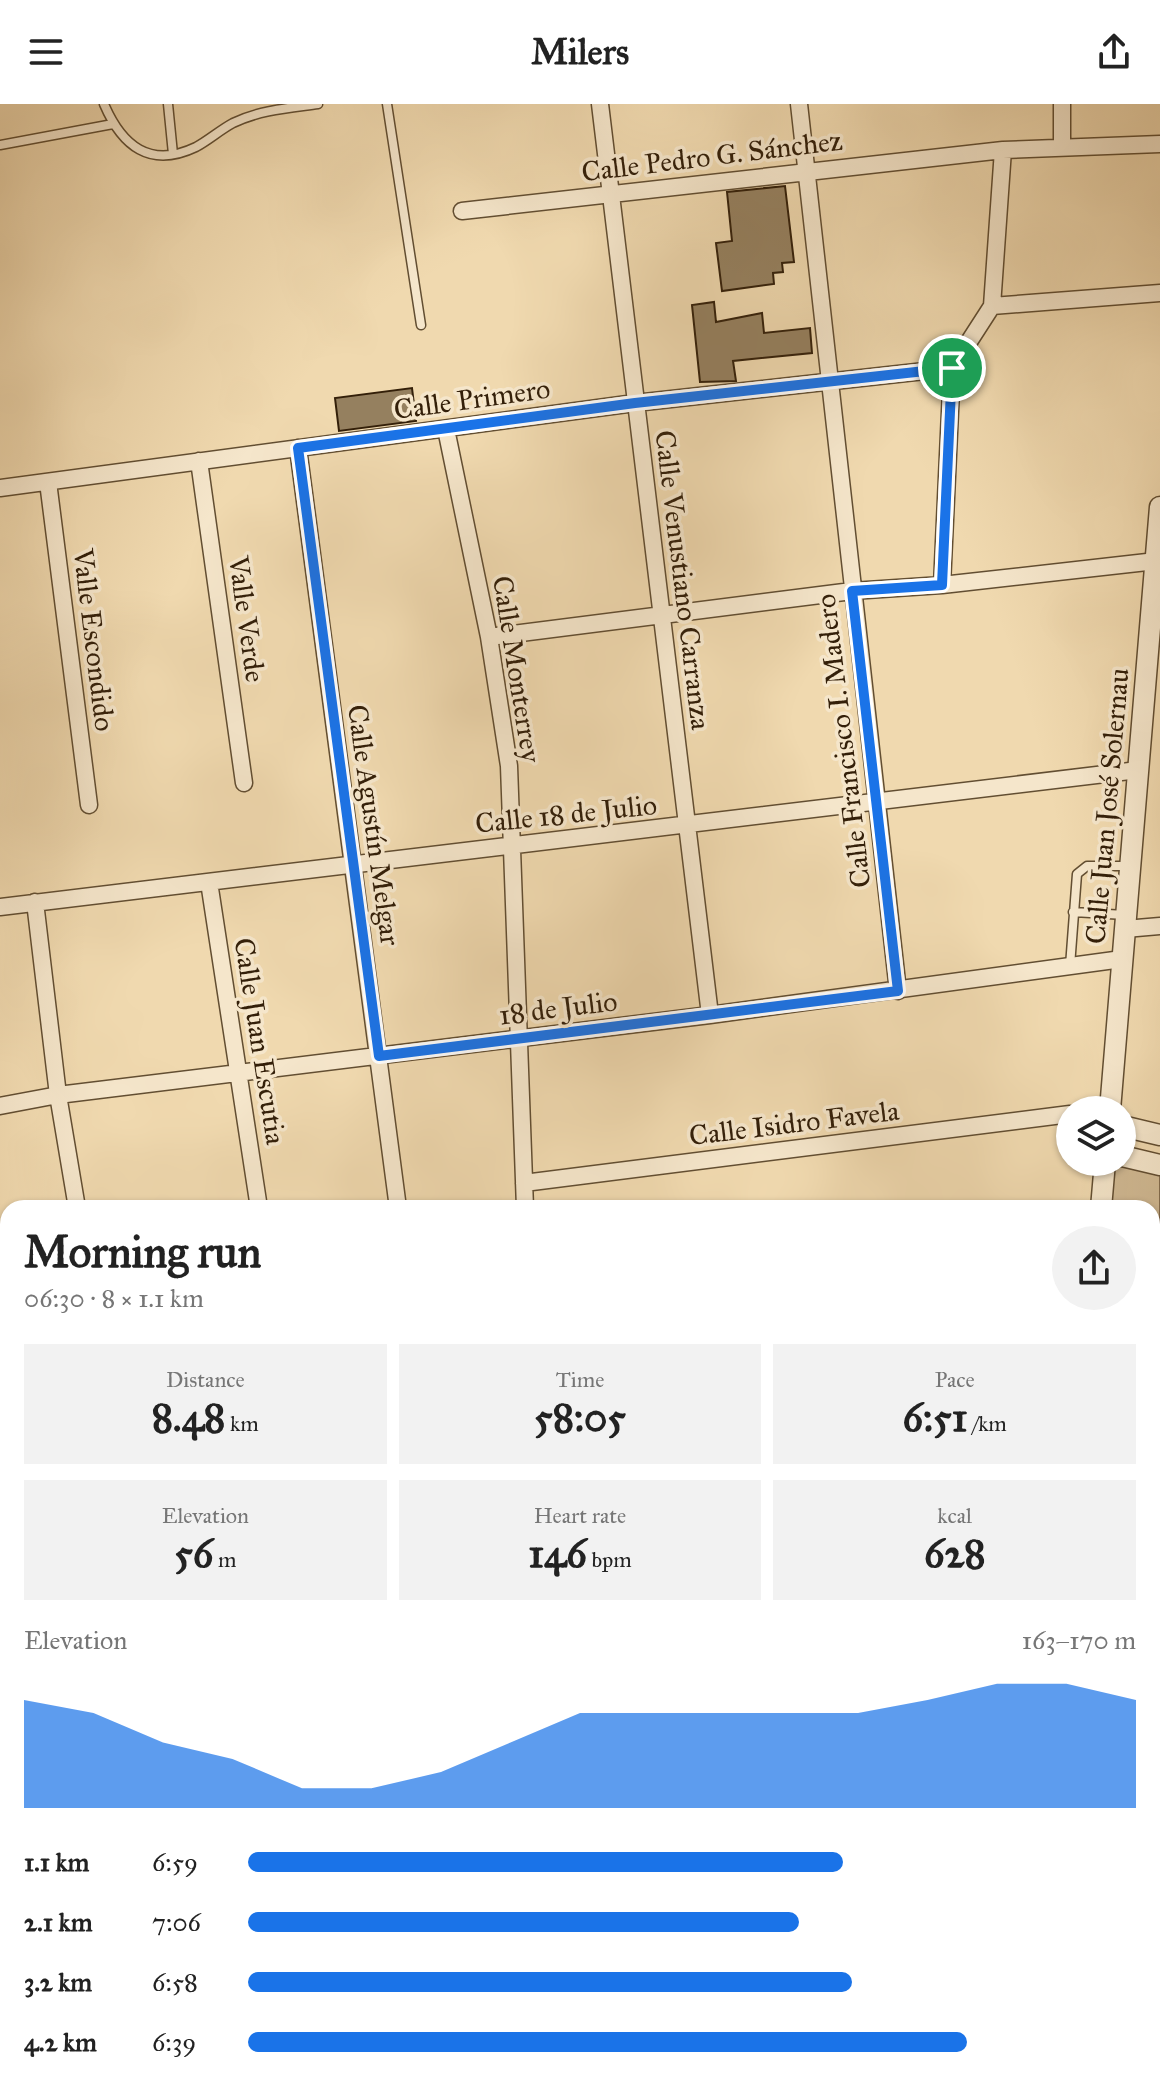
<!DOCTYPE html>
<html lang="en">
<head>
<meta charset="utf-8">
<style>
	body { margin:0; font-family:"IM FELL Great Primer",serif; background:#f2f2f2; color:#222; height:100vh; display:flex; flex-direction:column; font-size:30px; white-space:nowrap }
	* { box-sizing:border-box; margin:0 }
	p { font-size:26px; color:#767676 }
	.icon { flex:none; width:44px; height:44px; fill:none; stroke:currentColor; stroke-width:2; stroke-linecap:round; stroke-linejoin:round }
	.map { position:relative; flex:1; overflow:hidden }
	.sheet { position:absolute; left:0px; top:1096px; width:1160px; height:888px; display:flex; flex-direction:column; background:#fff; border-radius:24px 24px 0 0; box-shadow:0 2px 6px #0004 }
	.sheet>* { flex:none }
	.fabs { position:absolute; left:1056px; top:992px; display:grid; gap:16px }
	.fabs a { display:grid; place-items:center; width:80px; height:80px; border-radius:50%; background:#fff; box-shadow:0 2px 6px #0004; font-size:40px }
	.pin { position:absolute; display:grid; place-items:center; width:68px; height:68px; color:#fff; margin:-34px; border:4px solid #fff; border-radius:50%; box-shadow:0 2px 8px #0007 }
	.round { display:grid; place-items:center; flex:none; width:84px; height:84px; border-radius:42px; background:#f2f2f2 }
	.overview { display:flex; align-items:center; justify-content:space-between; height:136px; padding:0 24px }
	h1 { font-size:44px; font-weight:800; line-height:60px }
	.metrics { display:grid; grid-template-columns:repeat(3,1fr); gap:12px; height:136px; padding:8px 24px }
	.metrics div { display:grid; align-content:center; border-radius:0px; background:#f2f2f2; text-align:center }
	.metrics b { font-size:40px; font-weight:800 }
	.metrics small { font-size:22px; font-weight:400 }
	.metrics p { font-size:22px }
	.chart { height:224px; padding:16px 24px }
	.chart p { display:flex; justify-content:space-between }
	.chart svg { width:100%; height:144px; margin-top:8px; fill:#1a73e8; opacity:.7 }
	ul { padding:0 24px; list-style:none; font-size:26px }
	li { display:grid; grid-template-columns:128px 96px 1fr; align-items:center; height:60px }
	li i { height:20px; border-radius:10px; background:#1a73e8 }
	header { display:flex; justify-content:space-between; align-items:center; height:104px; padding:0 24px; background:#fff; font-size:36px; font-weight:800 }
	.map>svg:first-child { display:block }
	.green { fill:#d0b993; stroke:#826c4e; stroke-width:2 }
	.building { fill:#95805f; stroke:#331f09; stroke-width:2 }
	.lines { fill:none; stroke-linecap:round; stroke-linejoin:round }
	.service-casing { stroke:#624e32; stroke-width:11 }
	.minor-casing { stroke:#624e32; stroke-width:19 }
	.tertiary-casing { stroke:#624e32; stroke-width:23 }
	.trunk-casing { stroke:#331f09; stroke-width:31 }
	.service { stroke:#f5e6cb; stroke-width:8 }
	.minor { stroke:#f5e6cb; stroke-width:16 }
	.tertiary { stroke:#f5e6cb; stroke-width:20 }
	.trunk { stroke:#f0d9af; stroke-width:28 }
	.route-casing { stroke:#fff; stroke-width:16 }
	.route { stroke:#1a73e8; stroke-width:10 }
	.labels { text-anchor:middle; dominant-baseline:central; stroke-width:7; stroke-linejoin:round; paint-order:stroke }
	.street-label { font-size:28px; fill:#331f09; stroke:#f5e6cb }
</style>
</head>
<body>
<header><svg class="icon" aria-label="menu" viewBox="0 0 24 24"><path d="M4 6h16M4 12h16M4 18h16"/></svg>Milers<svg class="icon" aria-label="share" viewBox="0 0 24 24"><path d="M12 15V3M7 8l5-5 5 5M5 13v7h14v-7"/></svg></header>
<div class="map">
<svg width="1160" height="1984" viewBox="0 0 1160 1984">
	<rect width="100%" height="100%" fill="#f0d9af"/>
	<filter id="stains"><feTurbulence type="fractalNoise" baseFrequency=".0025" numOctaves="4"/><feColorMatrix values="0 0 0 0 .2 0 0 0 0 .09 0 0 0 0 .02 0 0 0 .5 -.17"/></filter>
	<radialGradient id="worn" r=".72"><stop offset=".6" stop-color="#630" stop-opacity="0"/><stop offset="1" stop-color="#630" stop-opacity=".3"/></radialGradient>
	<path class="green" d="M 1113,1060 L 1160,1071 L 1160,1984 L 1032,1984 L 1032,1976 L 1152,1976 L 1152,1104 L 1110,1104 Z"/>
	<path class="building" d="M 785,82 L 794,158 L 782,159 L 783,168 L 773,169 L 774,180 L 722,187 L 716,139 L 732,137 L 727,88 Z
		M 714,198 L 716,218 L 762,209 L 764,229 L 810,224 L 812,249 L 733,257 L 736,277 L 700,278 L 692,201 Z
		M 412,284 L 416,317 L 339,327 L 335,294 Z"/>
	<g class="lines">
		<g class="service-casing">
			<path id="service" d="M 104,0 C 122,42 150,65 196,43 C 209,36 220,26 233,19 C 260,6 289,4 318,0
				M 168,0 L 173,50
				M 387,0 L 421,221
				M 0,41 L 113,20
				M 1073,808 L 1125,811
				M 1070,862 L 1077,770 L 1087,762 L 1129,762
				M 1063,1984 L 1063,1976"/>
		</g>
		<g class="minor-casing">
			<path id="minor" d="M 600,0 L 710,911
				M 799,0 L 898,887
				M 1062,41 L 1062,0
				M 462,107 L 1003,46 L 1160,40
				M 992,202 L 1003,46
				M 446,325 L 489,533 L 509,662 L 525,1104
				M 298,344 L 398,1104
				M 199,357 L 244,679
				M 48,378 L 89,701
				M 0,384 L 635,299 L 952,264
				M 942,481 L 952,264 L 992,202 L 1160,189
				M 489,533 L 852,487 L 942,481 L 1156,457
				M 209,778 L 259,1104
				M 35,798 L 58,991 L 77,1104
				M 0,803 L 1138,666
				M 1125,825 L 1160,822
				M 0,1002 L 58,991 L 710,911 L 1122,855
				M 524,1079 L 1070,1010
				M 0,1723 L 8,1724
				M 372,1976 L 373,1984"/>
		</g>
		<g class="tertiary-casing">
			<path id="tertiary" d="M 1110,1006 L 1160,403
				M 1122,1022 L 1160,1031
				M 1122,1052 L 1160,1061
				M 1101,1104 L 1105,1058
				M 0,1232 L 8,1232
				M 0,1641 L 8,1657
				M 166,1976 L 170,1984
				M 239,1976 L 243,1984
				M 1018,1984 L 1019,1976"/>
		</g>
		<g class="trunk-casing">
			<path id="trunk" d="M 0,1531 L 8,1547
				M 0,1601 L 8,1617
				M 190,1976 L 194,1984"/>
		</g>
		<use href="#service" class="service"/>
		<use href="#minor" class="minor"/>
		<use href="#tertiary" class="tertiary"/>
		<use href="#trunk" class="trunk"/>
	</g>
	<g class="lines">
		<g class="route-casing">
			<path id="route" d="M 952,264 L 942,481 L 852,487 L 898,887 L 379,952 L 298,344 L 635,299 Z"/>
		</g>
		<use href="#route" class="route"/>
	</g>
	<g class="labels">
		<g class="street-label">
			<text transform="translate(712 52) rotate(-7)">Calle Pedro G. Sánchez</text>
			<text transform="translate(472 295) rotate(-8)">Calle Primero</text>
			<text transform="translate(683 476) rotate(83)">Calle Venustiano Carranza</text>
			<text transform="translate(247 515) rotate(82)">Valle Verde</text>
			<text transform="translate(94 536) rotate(83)">Valle Escondido</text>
			<text transform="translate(517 565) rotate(81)">Calle Monterrey</text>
			<text transform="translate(843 637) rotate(-97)">Calle Francisco I. Madero</text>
			<text transform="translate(1107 702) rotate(-85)">Calle Juan José Solernau</text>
			<text transform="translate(566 710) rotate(-6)">Calle 18 de Julio</text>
			<text transform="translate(374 721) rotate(82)">Calle Agustín Melgar</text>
			<text transform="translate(558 904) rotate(-7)">18 de Julio</text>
			<text transform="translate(260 937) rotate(81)">Calle Juan Escutia</text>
			<text transform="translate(794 1019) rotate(-7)">Calle Isidro Favela</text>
		</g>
	</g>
	<rect width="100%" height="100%" filter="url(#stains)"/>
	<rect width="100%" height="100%" fill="url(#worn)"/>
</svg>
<div class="fabs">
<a><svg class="icon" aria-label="layers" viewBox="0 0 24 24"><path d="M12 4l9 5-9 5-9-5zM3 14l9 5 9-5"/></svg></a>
</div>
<div class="pin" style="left:952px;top:264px;background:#1e9e55"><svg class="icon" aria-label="arrive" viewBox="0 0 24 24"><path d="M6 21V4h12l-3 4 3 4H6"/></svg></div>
<section class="sheet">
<div class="overview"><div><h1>Morning run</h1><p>06:30 · 8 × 1.1 km</p></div><a class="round"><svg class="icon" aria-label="share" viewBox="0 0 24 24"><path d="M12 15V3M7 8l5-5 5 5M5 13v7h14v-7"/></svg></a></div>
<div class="metrics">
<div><p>Distance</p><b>8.48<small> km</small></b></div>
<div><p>Time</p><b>58:05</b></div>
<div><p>Pace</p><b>6:51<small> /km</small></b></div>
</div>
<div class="metrics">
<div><p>Elevation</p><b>56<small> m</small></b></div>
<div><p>Heart rate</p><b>146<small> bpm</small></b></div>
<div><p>kcal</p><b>628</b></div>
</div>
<div class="chart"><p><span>Elevation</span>163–170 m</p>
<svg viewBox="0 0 160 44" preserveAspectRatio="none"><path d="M0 44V11L10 15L20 24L30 29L40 38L50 38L60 33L70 24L80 15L90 15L100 15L110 15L120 15L130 11L140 6L150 6L160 11V44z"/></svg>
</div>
<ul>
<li><b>1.1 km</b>6:59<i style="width:67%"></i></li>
<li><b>2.1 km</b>7:06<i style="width:62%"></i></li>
<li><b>3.2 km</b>6:58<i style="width:68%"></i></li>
<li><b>4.2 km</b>6:39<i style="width:81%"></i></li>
</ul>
</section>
</div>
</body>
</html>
